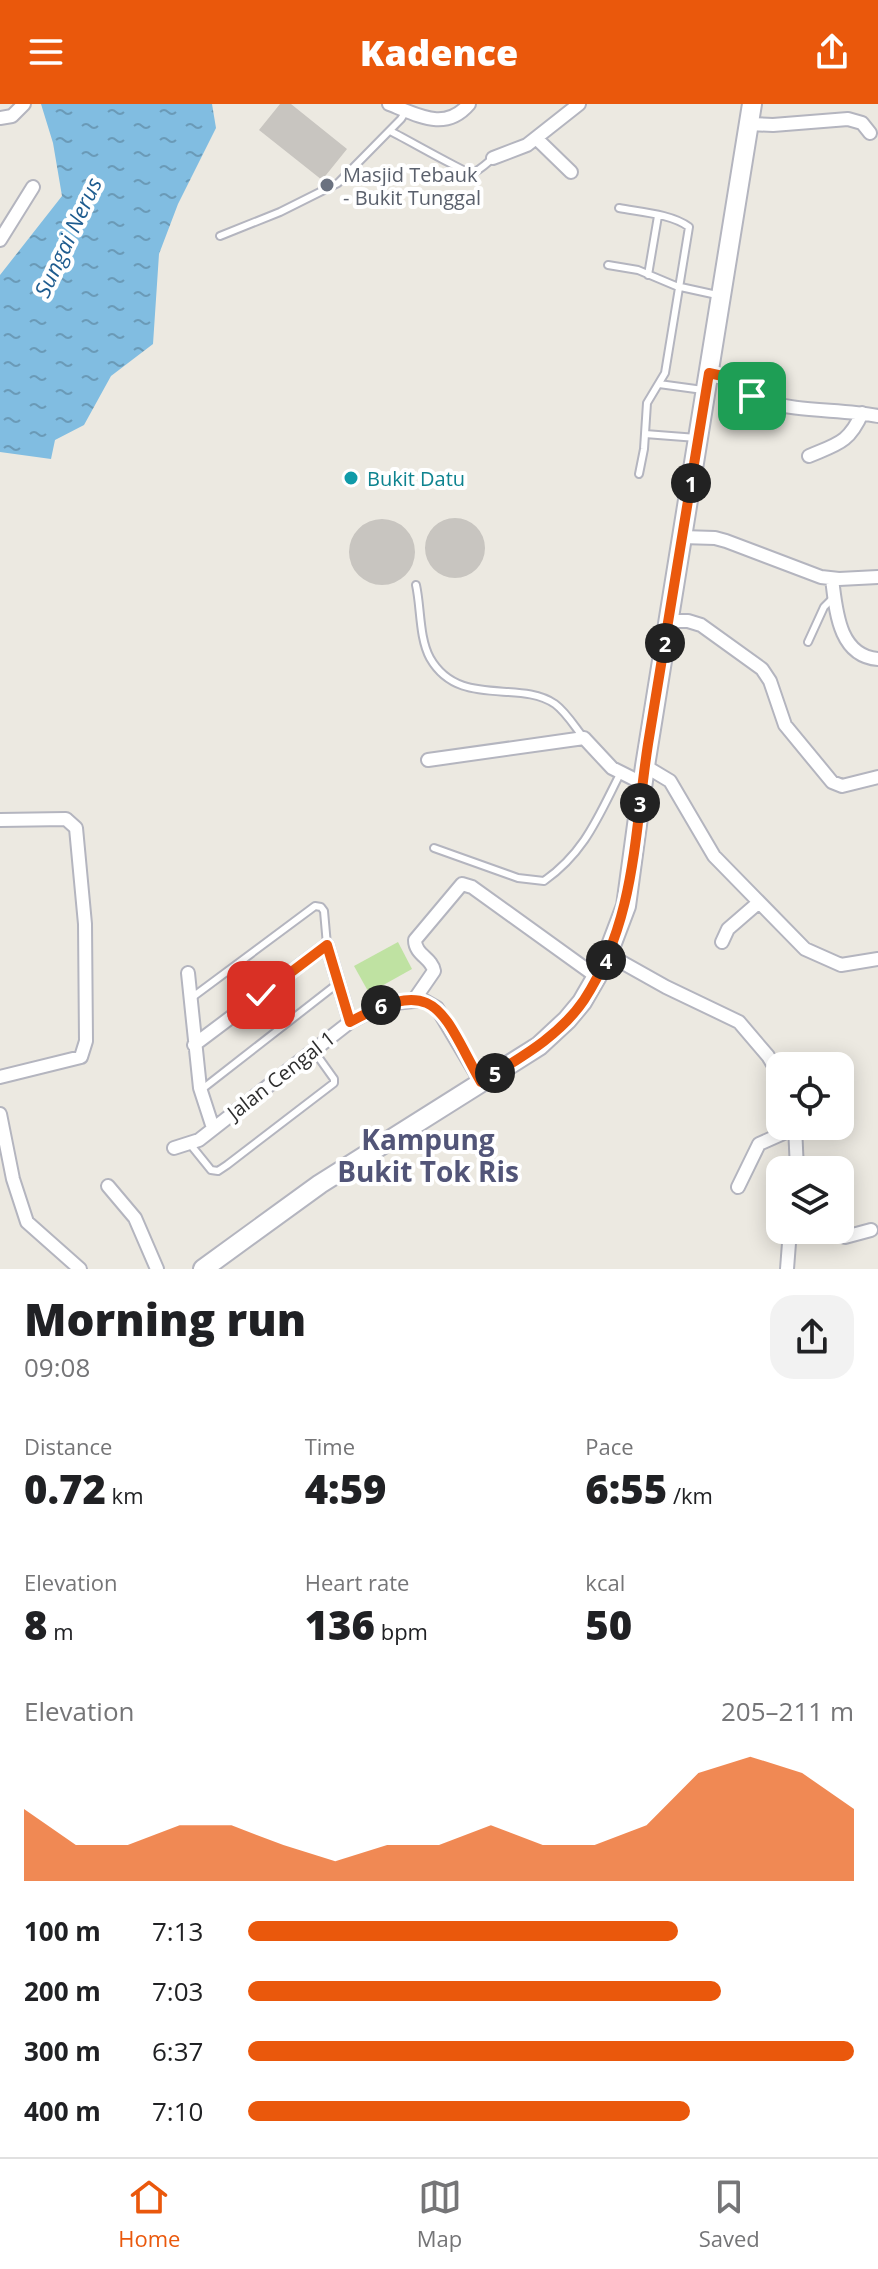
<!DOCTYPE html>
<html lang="en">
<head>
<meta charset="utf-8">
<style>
	body { margin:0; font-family:"Open Sans",sans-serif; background:#f2f2f2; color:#202124; height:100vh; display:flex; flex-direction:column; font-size:30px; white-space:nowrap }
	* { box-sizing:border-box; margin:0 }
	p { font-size:26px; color:#757577 }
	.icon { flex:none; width:44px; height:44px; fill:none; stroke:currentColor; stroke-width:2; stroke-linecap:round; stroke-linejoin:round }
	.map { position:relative; height:1165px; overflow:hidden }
	.side { display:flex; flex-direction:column; background:#fff; flex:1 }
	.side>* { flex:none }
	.controls { position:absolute; left:766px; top:948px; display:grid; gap:16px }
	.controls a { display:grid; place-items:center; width:88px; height:88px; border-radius:16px; background:#fff; box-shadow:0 4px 20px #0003; font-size:40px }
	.pin { position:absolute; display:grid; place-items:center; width:68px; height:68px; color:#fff; margin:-34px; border-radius:16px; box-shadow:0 4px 12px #0006 }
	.km { position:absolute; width:40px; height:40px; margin:-20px; border-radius:50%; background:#222; color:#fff; font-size:22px; line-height:40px; text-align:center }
	.round { display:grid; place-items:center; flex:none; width:84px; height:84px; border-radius:24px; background:#f2f2f2 }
	.head { display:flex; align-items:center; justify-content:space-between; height:136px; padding:0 24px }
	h1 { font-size:44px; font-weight:800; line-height:60px }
	.stats { display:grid; grid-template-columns:repeat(3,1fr); gap:12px; height:136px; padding:8px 24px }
	.stats div { display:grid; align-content:center }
	.stats b { font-size:40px; font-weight:800 }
	.stats small { font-size:22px; font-weight:400 }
	.stats p { font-size:22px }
	.chart { height:224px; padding:16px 24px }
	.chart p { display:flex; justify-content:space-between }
	.chart svg { width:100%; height:144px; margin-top:8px; fill:#ea580c; opacity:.7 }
	ul { padding:0 24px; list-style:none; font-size:26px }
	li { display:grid; grid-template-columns:128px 96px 1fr; align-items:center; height:60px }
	li i { height:20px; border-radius:10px; background:#ea580c }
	header { display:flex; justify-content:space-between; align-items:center; height:104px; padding:0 24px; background:#ea580c; color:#fff; font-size:36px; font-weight:800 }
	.tabs { display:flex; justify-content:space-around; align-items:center; height:112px; border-top:2px solid #e0e0e0; background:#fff; font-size:22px; color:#757577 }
	.tabs a { display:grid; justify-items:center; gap:4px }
	.tabs .active { color:#ea580c }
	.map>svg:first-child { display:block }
	.pitch { fill:#bfe2a2 }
	.water { fill:url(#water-ripples) }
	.building { fill:#c8c5c0 }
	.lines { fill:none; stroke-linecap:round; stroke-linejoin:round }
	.lane-casing { stroke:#b4b5bf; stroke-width:10 }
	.street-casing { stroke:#b4b5bf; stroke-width:16 }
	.secondary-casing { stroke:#b4b5bf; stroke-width:22 }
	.lane { stroke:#fff; stroke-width:6 }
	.street { stroke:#fff; stroke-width:12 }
	.secondary { stroke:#fff; stroke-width:18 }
	.route-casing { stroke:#fff; stroke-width:16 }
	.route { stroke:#ea580c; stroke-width:10 }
	.worship-dot { fill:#6b7280; stroke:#fff; stroke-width:3 }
	.culture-dot { fill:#0f9aa8; stroke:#fff; stroke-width:3 }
	.labels { text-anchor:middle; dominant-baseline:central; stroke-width:8; stroke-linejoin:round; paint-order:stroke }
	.worship-label { font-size:20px; fill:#5b616d; stroke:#fff; text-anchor:start }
	.culture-label { font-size:20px; fill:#0d838f; stroke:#fff; text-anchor:start }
	.street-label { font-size:20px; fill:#2d2d2d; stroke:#fff }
	.water-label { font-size:22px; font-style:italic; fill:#1e5c8f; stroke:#fff }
	.district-label { font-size:28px; font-weight:bold; fill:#525578; stroke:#fff }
</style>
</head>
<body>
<header><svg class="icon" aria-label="menu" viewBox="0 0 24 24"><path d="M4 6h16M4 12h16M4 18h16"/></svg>Kadence<svg class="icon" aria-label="share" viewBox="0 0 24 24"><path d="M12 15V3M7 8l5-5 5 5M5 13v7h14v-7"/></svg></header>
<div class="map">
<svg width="878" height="1165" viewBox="0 0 878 1165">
	<defs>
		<pattern id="water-ripples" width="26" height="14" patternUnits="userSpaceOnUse" patternTransform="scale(2)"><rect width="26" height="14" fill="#81bde1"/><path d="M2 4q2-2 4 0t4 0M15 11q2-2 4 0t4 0" fill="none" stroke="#6a9ab7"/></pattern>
	</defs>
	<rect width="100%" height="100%" fill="#ece9e1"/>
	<path class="pitch" d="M 398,838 L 412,865 L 369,889 L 354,862 Z"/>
	<path class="water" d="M 41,0 L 212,0 L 216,24 L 178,100 L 159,150 L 153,240 L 111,272 L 84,321 L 55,336 L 51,355 L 0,348 L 0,171 L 62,92 L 53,39 Z"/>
	<path class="building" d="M 280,0 L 291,0 L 347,45 L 322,76 L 259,26 Z
		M425 444a30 30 0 1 1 60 0a30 30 0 1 1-60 0Z
		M349 448a33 33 0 1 1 66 0a33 33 0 1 1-66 0Z"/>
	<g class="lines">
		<g class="lane-casing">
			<path id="lane" d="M 390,27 C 401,32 467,70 472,69 C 479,67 487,59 493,54
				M 619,104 C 640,108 672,110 689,123 L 665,269 L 647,299 L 644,345 L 639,370
				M 220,132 L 280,108 L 338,79 L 401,15 L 406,7
				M 608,161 L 638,166 L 676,182 L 717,191
				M 648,171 L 658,112
				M 659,280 L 703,286
				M 645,330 L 697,334
				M 416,481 C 421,503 419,534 430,554 C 459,605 519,575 555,600 C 566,608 575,623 583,633
				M 808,538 L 824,503 L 834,493
				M 434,744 L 518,774 L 544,777 C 585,748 598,713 620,670
				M 190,895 L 315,802 L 321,803 L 324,807 L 327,841
				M 201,986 L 337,880
				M 190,1040 L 211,1066 L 218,1067 L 227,1061 L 334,979 L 334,975 L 314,947"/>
		</g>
		<g class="street-casing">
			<path id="street" d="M 389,0 C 418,11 445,28 469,0
				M 0,14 L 12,12 L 24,0
				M 749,20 L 773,21 L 848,15 L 862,19 L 870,29
				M 536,34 L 571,68
				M 493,54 L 527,41 L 579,0
				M 0,136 L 33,83
				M 709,269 C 735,273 741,290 764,297 C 797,308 842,305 878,312
				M 809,352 C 837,340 849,339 862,309
				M 682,433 L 715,434 L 726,437 L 821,473 L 839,475 L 878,473
				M 832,475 C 836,505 838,552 878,555
				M 668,517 L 688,517 L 701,521 L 762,565 L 770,577 L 785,621 L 832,678 L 842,682 L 878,673
				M 428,656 L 584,634 L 612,664 L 642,679
				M 645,662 L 670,677 L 714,752 L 805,845 L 841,861 L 878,855
				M 0,716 L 66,715 L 76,724 L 85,820 L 86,937 L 81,953 L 0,973
				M 722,838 L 728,825 L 758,799
				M 609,851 L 666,883 L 739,918 L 768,952 L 780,972
				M 188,869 L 200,984 L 213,1024
				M 414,896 L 434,867 C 432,854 415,851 415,836 L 462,780 L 472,783 L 597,873
				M 194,941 L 327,841 L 350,918
				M 0,1010 L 13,1075 L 27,1118 L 80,1165
				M 795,1022 L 797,1066
				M 174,1044 L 199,1036 L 350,918 L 385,900 L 423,896 L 437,904 L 481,978
				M 108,1082 L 135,1114 L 157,1165
				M 738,1083 L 759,1040 L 795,1024
				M 825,1126 L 845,1133 L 871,1126
				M 787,1165 L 790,1126"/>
		</g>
		<g class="secondary-casing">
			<path id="secondary" d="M 203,1165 L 320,1080 L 539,942 L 567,916 L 582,898 L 604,860 L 626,802 L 645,662 L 752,0"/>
		</g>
		<use href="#lane" class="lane"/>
		<use href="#street" class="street"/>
		<use href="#secondary" class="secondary"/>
	</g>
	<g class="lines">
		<g class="route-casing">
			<path id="route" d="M 261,891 L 327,841 L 350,918 C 438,869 441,907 481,978 C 518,955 559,933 584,896 C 636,816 634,731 648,640 C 669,516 688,392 709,269 L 727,273 L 752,292"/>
		</g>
		<use href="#route" class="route"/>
	</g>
	<circle class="worship-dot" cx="327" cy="81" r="8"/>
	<circle class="culture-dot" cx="351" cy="374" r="8"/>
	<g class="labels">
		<g class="worship-label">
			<text x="343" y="70">Masjid Tebauk<tspan x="343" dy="23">- Bukit Tunggal</tspan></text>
		</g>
		<g class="culture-label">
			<text x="367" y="374">Bukit Datu</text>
		</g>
		<g class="street-label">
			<text transform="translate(281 971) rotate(-38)">Jalan Cengal 1</text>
		</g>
		<g class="water-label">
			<text transform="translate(67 133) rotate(-65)">Sungai Nerus</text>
		</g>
		<g class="district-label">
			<text x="428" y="1035">Kampung<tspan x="428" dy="32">Bukit Tok Ris</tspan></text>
		</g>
	</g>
</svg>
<div class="controls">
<a><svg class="icon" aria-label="locate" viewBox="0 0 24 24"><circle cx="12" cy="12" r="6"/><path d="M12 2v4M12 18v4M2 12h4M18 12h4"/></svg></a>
<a><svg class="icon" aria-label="layers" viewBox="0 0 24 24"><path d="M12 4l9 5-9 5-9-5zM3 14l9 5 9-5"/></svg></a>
</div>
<div class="pin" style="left:752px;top:292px;background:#1e9e55"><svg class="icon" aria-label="arrive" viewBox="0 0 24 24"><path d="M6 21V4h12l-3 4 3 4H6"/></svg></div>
<div class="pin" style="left:261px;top:891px;background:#d93025"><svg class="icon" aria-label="check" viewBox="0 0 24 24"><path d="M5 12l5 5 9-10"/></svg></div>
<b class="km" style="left:691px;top:379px">1</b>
<b class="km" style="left:665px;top:539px">2</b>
<b class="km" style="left:640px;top:699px">3</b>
<b class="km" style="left:606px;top:856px">4</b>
<b class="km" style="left:495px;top:969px">5</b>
<b class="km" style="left:381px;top:901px">6</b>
</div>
<section class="side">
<div class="head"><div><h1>Morning run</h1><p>09:08</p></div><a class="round"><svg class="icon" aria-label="share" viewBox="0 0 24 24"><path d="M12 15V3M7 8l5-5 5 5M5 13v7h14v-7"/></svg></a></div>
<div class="stats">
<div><p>Distance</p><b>0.72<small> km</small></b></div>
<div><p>Time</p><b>4:59</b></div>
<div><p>Pace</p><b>6:55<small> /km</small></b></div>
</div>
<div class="stats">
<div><p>Elevation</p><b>8<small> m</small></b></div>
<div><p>Heart rate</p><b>136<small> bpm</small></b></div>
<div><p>kcal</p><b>50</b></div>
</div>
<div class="chart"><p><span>Elevation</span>205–211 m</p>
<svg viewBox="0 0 160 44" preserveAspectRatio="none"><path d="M0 44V22L10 33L20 33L30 27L40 27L50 33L60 38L70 33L80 33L90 27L100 33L110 33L120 27L130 11L140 6L150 11L160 22V44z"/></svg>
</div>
<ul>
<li><b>100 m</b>7:13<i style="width:71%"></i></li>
<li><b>200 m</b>7:03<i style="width:78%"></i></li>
<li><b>300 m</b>6:37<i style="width:100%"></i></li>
<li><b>400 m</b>7:10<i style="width:73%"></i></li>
</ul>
</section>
<nav class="tabs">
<a class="active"><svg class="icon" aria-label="home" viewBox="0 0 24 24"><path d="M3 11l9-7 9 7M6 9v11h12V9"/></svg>Home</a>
<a><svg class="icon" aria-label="map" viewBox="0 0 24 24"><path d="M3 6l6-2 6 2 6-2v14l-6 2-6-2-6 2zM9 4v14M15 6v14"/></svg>Map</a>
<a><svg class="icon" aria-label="saved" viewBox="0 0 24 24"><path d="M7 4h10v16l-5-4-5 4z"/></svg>Saved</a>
</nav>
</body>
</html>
